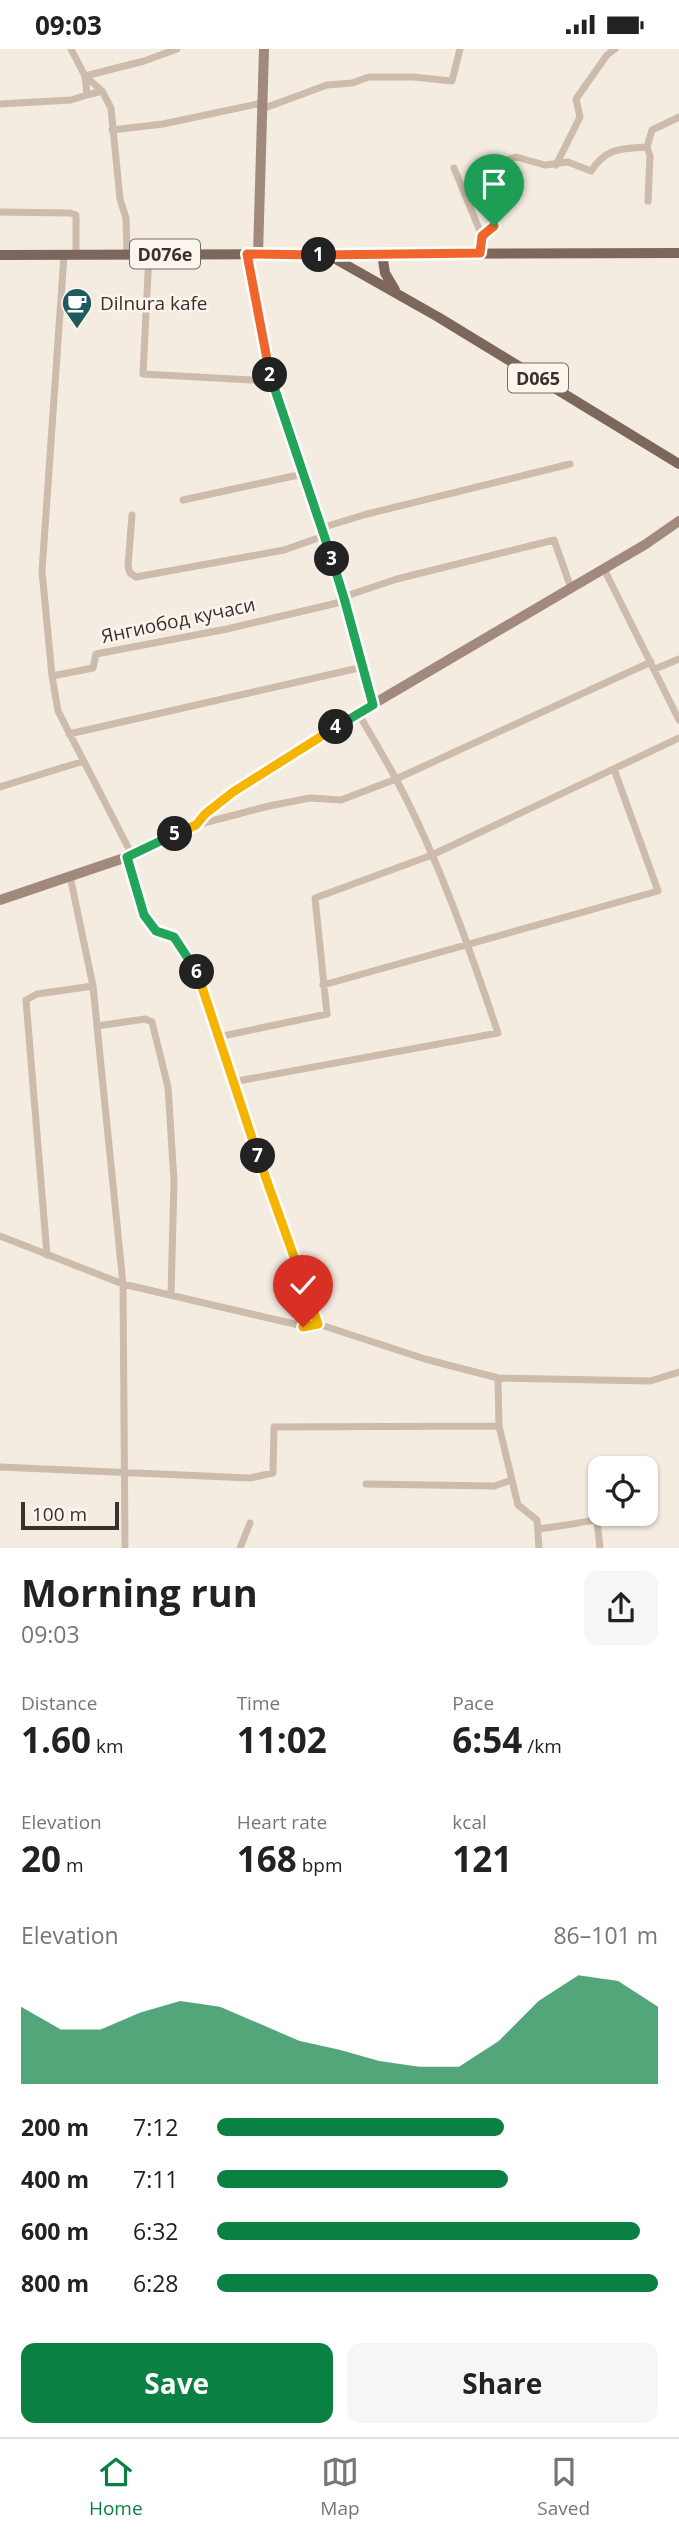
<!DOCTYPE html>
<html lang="en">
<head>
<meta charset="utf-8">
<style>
	body { margin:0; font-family:"Open Sans",sans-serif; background:#f6f6f6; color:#222; height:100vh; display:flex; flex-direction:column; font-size:26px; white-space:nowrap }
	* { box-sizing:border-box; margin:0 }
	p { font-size:23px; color:#767676 }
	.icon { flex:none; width:38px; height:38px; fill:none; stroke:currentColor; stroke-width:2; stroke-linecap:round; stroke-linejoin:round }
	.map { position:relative; height:1499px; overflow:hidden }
	.sheet { display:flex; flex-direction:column; background:#fff; flex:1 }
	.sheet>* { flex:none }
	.buttons { position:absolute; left:588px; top:1407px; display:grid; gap:14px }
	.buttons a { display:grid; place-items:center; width:70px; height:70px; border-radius:14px; background:#fff; box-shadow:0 2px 5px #0004; font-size:35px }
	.scale { position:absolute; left:21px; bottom:18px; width:98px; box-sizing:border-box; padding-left:7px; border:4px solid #3b302b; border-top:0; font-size:19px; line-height:24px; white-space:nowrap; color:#3b302b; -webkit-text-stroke:5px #fbf5ee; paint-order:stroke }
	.pin { position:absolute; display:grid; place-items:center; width:60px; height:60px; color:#fff; margin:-72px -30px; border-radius:50% 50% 50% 0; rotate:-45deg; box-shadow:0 0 7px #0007 }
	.pin .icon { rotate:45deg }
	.km { position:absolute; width:35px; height:35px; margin:-18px; border-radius:50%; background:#222; color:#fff; font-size:19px; line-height:35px; text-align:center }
	.round { display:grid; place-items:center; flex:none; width:74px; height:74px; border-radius:14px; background:#f6f6f6 }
	.summary { display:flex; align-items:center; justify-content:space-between; height:119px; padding:0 21px }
	h1 { font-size:38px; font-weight:700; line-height:52px }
	.stats { display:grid; grid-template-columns:repeat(3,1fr); gap:10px; height:119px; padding:7px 21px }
	.stats div { display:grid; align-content:center }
	.stats b { font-size:35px; font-weight:700 }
	.stats small { font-size:19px; font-weight:400 }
	.stats p { font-size:19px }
	.chart { height:196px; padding:14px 21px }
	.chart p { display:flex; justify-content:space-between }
	.chart svg { width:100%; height:126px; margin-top:7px; fill:#0b8043; opacity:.7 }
	.primary-button { display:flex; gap:14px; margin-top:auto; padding:14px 21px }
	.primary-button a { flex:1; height:80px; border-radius:14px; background:#0b8043; color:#fff; font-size:28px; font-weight:700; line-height:80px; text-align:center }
	.primary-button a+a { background:#f6f6f6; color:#222 }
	ul { padding:0 21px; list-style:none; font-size:23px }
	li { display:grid; grid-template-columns:112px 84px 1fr; align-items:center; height:52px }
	li i { height:18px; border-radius:9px; background:#0b8043 }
	.status { display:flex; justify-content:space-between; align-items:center; height:49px; padding:0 35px; background:#fff; direction:ltr }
	.status svg { height:19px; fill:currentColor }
	.menu { display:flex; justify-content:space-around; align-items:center; height:98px; border-top:2px solid #e0e0e0; background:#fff; font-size:19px; color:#767676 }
	.menu a { display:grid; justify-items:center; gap:4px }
	.menu .current { color:#0b8043 }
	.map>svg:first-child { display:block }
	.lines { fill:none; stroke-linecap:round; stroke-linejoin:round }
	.street { stroke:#cdbbac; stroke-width:7 }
	.secondary { stroke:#a18a7d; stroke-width:10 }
	.primary { stroke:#7d675c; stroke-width:10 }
	.split-1-casing { stroke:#fff; stroke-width:14 }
	.split-2-casing { stroke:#fff; stroke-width:14 }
	.split-3-casing { stroke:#fff; stroke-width:14 }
	.split-4-casing { stroke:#fff; stroke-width:14 }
	.split-5-casing { stroke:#fff; stroke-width:14 }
	.split-6-casing { stroke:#fff; stroke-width:14 }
	.split-7-casing { stroke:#fff; stroke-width:14 }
	.split-8-casing { stroke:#fff; stroke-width:14 }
	.split-1 { stroke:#f0652b; stroke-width:9 }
	.split-2 { stroke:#f0652b; stroke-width:9 }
	.split-3 { stroke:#22a559; stroke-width:9 }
	.split-4 { stroke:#22a559; stroke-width:9 }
	.split-5 { stroke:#f5b400; stroke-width:9 }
	.split-6 { stroke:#22a559; stroke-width:9 }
	.split-7 { stroke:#f5b400; stroke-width:9 }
	.split-8 { stroke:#f5b400; stroke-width:9 }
	.labels { text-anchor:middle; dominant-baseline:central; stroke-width:5; stroke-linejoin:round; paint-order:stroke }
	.shield { fill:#fbf5ee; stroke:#756b66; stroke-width:2 }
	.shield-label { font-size:18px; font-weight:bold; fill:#3b302b }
	.poi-label { font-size:19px; fill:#3b302b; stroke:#fbf5ee; text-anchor:start }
	.street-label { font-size:19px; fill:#3b302b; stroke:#fbf5ee }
</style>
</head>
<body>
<div class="status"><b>09:03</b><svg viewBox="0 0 49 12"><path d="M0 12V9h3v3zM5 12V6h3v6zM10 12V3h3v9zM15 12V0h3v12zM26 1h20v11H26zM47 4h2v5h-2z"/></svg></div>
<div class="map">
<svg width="679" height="1499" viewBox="0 0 679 1499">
	<rect width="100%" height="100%" fill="#f4ebe1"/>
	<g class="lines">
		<path class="street" d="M 71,0 L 85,27 L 102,42 L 111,59 L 120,150 L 126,169 L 127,206
			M 102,42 L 87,46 L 85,27 L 144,12 L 177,0
			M 0,55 L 71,51 L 87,46
			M 262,60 L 327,36 L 352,34 L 369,28 L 413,28 L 452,32 L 460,0
			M 112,81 L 163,75 L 262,54
			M 647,98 L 650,107 L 648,152
			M 556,116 L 580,68 L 576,50 L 607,6 L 615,0
			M 454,119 L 482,187 L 480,204
			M 0,163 L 70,164 L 76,166 L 76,206
			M 482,187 C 508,164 501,155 498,122 L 509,110 L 516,108 L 545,116 L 568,113 L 591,122 C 607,98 621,100 647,98 L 652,81 L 679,68
			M 149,205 L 143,325 L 272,332
			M 247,205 L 272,332 L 341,537 L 373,656
			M 64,206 L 42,522 L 52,627 L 58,662 L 132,806
			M 183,451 L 303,425
			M 132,466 L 128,517 L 130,524 L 136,528 L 284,501 L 324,487
			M 321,479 L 367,465 L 570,415
			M 604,520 L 679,671
			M 655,620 L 679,610
			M 52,627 L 93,619 L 96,605 L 227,580 L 337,554 L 352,545 L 397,530 L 554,491 L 571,539
			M 69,685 L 363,618
			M 0,738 L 84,712
			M 196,776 L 269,757 L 310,749 L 341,751 L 396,730 L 651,613
			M 127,808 L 144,866 L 156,882 L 174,888 L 196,922 L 232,1033 L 498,984 C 469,898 439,811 396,730 C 384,708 371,686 358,664
			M 70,827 L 93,937 L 123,1235 L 125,1499
			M 323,936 L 658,842 L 614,720
			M 97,977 L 145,970 L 152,973 L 168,1038 L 170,1069 L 174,1132 L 171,1246
			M 218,988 L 327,965 L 315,849 L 432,806 L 679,689
			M 232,1033 L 318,1275
			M 0,1187 L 123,1235 L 303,1277 L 318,1275 L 425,1310 L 498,1329 L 650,1332 L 679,1323
			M 47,1206 L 26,951 L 37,945 L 93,937
			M 498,1329 L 499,1377 L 518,1456 L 537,1471 L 539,1499
			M 0,1418 L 250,1429 L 273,1424 L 274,1378 L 499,1377
			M 366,1435 L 494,1437 L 512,1431
			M 597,1472 L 600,1499
			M 538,1480 C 565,1476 593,1473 619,1465
			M 240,1499 L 250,1474"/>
		<path class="secondary" d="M 258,205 L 264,0
			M 0,851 L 127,808 L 196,776 L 205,765 L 233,742 L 358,664 L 646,495 L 679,472"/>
		<path class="primary" d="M 382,205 L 385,224 L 395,241
			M 0,206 L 679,204
			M 332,208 L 438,268 L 679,415"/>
	</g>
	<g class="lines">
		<g class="split-1-casing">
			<path id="split-1" d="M 319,206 L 480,204 L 482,187 L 494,177"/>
		</g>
		<g class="split-2-casing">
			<path id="split-2" d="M 270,326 L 247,205 L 319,206"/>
		</g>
		<g class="split-3-casing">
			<path id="split-3" d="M 270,326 L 332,510"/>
		</g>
		<g class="split-4-casing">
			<path id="split-4" d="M 332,510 L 344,549 L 373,656 L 336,678"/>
		</g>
		<g class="split-5-casing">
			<path id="split-5" d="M 175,785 L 196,776 L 205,765 L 233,743 L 336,678"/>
		</g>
		<g class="split-6-casing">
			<path id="split-6" d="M 175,785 L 127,808 L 144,866 L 156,882 L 174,888 L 197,923"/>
		</g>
		<g class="split-7-casing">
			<path id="split-7" d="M 197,923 L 258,1107"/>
		</g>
		<g class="split-8-casing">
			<path id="split-8" d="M 258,1107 L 318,1275 L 303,1278"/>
		</g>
		<use href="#split-1" class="split-1"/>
		<use href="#split-2" class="split-2"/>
		<use href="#split-3" class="split-3"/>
		<use href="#split-4" class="split-4"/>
		<use href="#split-5" class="split-5"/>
		<use href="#split-6" class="split-6"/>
		<use href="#split-7" class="split-7"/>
		<use href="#split-8" class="split-8"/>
	</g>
	<defs>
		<g id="cafe-pin" transform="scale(1.575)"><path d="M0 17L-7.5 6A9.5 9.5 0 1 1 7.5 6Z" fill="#1f5a5e" stroke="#fbf5ee"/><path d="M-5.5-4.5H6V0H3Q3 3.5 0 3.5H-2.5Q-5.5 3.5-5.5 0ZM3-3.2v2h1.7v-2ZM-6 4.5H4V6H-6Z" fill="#fff"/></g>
	</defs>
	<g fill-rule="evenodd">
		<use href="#cafe-pin" x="77" y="254"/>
	</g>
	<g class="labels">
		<g class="shield">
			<rect x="130" y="190.5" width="70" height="29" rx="5"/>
			<rect x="508" y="314.5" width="60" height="29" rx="5"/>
		</g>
		<g class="shield-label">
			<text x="165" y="205">D076e</text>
			<text x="538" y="329">D065</text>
		</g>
		<g class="poi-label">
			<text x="100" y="254">Dilnura kafe</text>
		</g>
		<g class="street-label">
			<text transform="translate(178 571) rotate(-12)">Янгиобод кучаси</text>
		</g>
	</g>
</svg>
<div class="buttons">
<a><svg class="icon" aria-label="locate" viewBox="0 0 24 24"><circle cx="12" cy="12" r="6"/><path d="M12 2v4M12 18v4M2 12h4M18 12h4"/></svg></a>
</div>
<div class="scale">100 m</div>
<div class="pin" style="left:494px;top:177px;background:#1e9e55"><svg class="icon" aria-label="arrive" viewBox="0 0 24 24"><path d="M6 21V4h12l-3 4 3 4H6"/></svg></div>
<div class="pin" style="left:303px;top:1278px;background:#d93025"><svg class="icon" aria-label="check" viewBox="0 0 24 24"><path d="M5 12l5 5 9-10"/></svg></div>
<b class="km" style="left:319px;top:206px">1</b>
<b class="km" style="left:270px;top:326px">2</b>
<b class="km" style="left:332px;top:510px">3</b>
<b class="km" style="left:336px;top:678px">4</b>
<b class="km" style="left:175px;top:785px">5</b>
<b class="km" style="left:197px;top:923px">6</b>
<b class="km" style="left:258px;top:1107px">7</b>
</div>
<section class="sheet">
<div class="summary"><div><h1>Morning run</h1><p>09:03</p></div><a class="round"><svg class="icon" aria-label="share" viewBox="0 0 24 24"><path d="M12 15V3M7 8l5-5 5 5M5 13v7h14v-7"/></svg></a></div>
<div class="stats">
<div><p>Distance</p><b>1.60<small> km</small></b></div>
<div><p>Time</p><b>11:02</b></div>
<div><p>Pace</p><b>6:54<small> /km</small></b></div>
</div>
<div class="stats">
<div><p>Elevation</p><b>20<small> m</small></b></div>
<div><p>Heart rate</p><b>168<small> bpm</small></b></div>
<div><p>kcal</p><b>121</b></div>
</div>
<div class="chart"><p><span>Elevation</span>86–101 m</p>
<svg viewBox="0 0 160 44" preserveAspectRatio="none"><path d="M0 44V17L10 25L20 25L30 19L40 15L50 17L60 23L70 29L80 32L90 36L100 38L110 38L120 29L130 15L140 6L150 8L160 17V44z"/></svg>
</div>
<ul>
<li><b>200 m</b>7:12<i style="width:65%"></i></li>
<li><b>400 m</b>7:11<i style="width:66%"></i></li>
<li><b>600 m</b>6:32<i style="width:96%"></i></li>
<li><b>800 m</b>6:28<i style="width:100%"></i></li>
</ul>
<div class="primary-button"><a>Save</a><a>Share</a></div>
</section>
<nav class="menu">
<a class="current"><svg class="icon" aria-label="home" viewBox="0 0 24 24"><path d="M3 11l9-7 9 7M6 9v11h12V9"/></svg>Home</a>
<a><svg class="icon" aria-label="map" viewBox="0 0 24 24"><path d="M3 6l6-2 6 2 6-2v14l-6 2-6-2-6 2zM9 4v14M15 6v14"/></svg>Map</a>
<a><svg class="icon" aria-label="saved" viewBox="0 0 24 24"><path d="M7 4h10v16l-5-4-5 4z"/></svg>Saved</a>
</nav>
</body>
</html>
